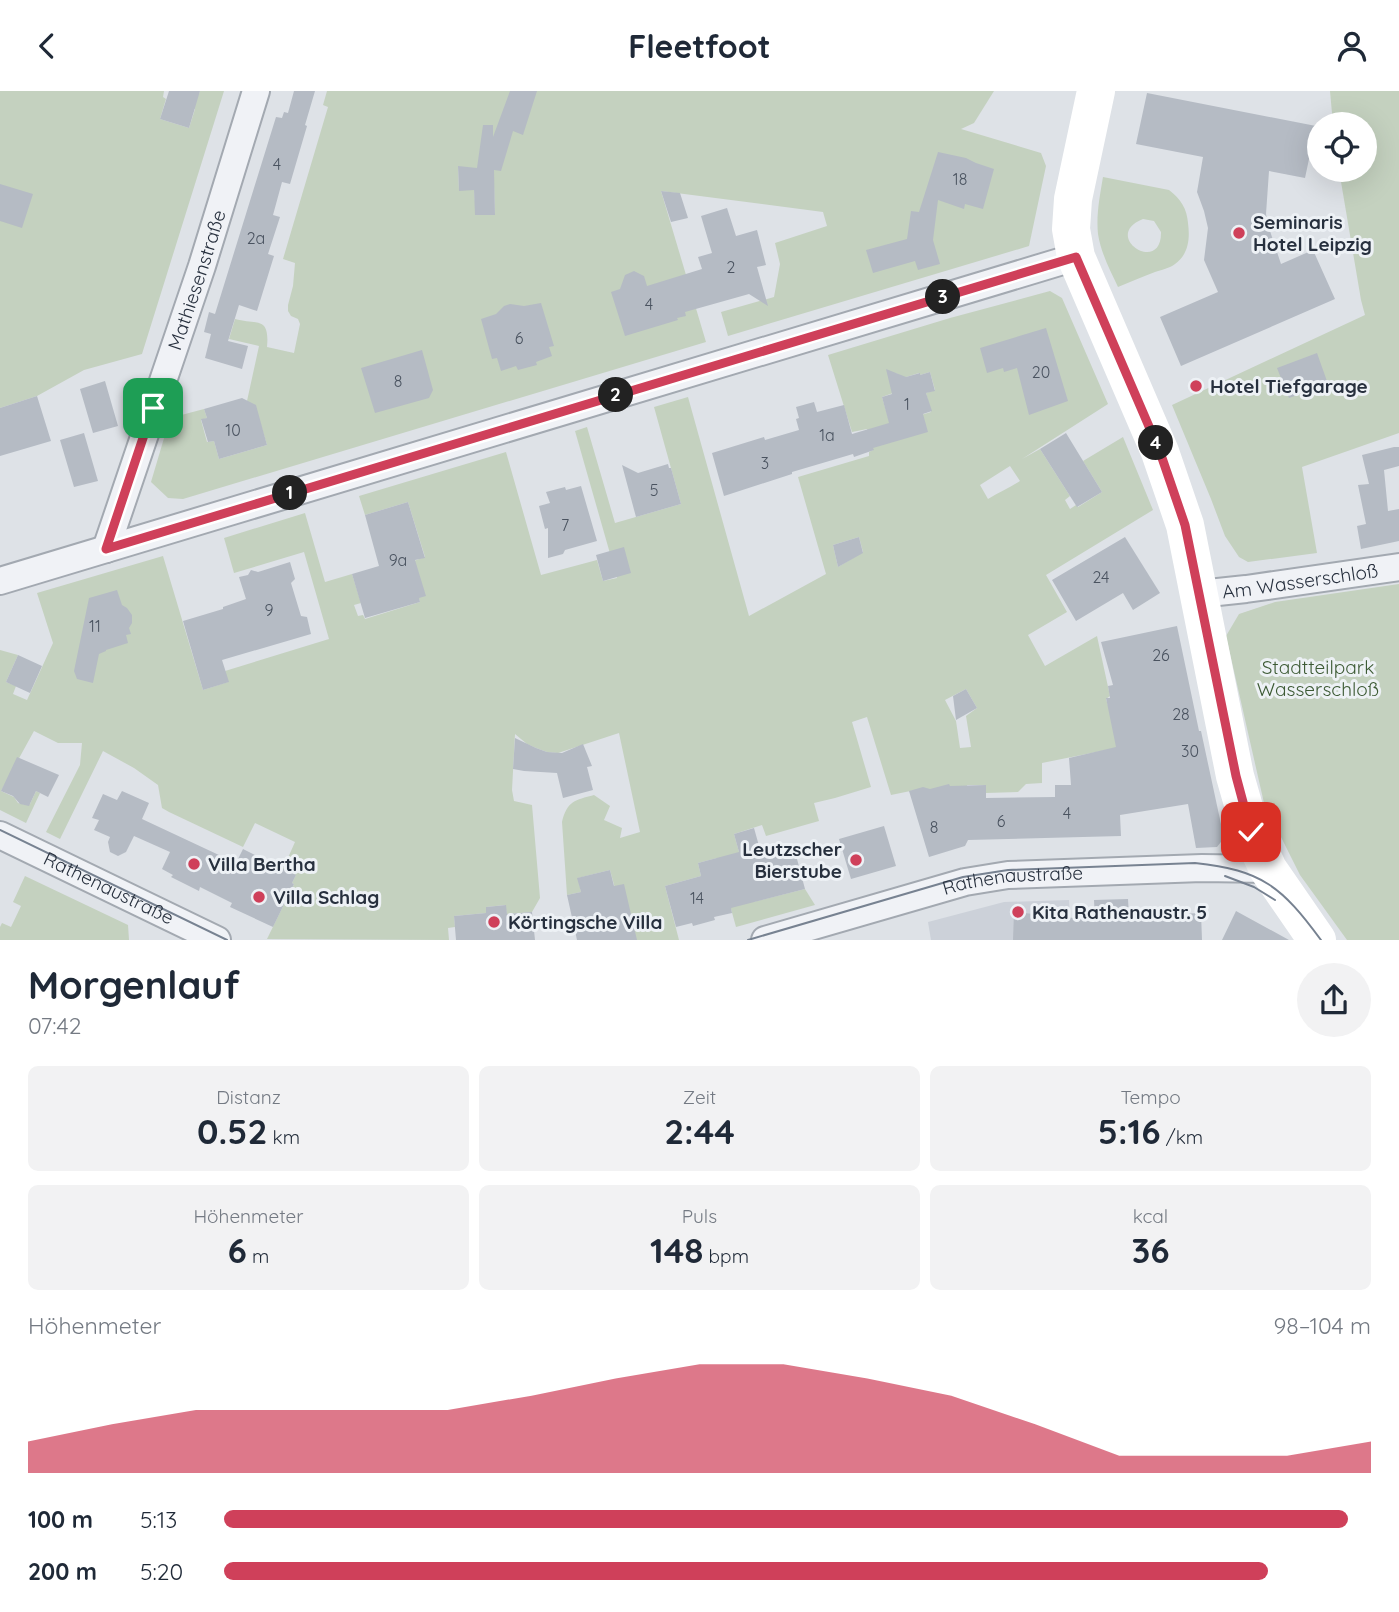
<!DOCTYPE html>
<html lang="de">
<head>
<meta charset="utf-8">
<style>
	body { margin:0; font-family:Quicksand,sans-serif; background:#f2f2f3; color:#1f2937; height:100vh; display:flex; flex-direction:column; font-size:26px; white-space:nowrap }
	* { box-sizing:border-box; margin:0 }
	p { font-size:23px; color:#747a83 }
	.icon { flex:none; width:38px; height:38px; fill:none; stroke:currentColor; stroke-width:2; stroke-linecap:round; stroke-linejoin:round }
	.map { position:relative; height:849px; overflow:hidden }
	.drawer { display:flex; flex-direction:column; background:#fff; flex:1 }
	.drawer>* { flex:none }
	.tools { position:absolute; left:1307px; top:21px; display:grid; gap:14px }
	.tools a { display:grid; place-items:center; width:70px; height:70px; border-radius:50%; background:#fff; box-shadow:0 7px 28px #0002; font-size:35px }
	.pin { position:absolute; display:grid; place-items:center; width:60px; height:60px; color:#fff; margin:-30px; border-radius:14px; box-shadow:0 4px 10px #0006 }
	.km { position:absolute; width:35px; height:35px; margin:-18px; border-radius:50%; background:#222; color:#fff; font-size:19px; line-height:35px; text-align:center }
	.round { display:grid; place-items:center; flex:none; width:74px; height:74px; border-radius:37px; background:#f2f2f3 }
	.summary { display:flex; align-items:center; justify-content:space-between; height:119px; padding:0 28px }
	h1 { font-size:38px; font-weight:700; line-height:52px }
	.metrics { display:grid; grid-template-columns:repeat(3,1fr); gap:10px; height:119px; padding:7px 28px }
	.metrics div { display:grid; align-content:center; border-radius:10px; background:#f2f2f3; text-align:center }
	.metrics b { font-size:35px; font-weight:700 }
	.metrics small { font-size:19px; font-weight:400 }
	.metrics p { font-size:19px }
	.chart { height:196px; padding:14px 28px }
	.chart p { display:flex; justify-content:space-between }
	.chart svg { width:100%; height:126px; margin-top:7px; fill:#cf405a; opacity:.7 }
	ul { padding:0 28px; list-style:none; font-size:23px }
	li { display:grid; grid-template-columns:112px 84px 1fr; align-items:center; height:52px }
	li i { height:18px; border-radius:9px; background:#cf405a }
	header { display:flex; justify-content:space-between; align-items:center; height:91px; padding:0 28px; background:#fff; font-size:32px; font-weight:700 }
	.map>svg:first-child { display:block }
	.built { fill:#ccd1d9 }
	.green { fill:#c4d1bf; fill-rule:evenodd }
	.building { fill:#b5bbc4 }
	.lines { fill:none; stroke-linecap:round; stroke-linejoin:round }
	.minor-casing { stroke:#a3a9b1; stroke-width:30 }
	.minor { stroke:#f0f2f6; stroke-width:26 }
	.secondary { stroke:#fff; stroke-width:38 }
	.tram { stroke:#778291; stroke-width:2 }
	.route-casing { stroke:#fff; stroke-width:14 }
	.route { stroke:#cf405a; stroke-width:9 }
	.poi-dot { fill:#cf405a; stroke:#edf1f5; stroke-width:2.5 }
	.labels { text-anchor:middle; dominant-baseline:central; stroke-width:6; stroke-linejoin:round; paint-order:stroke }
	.number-label { font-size:16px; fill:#4a5360 }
	.poi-label { font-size:19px; font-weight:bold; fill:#27303e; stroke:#edf1f5; text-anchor:start }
	.street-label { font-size:19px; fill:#27303e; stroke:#edf1f5 }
	.park-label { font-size:19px; fill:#3c5a34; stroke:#edf1f5 }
</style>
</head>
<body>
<header><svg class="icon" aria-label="back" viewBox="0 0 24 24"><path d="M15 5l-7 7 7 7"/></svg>Fleetfoot<svg class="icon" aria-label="person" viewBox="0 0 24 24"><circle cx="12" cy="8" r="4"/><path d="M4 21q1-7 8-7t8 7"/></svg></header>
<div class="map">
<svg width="1399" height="849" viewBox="0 0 1399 849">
	<rect width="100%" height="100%" fill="#dee2e7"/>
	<path class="built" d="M 1069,809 L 1071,849 L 931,849 L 928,831 L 1004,811 Z"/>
	<path class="green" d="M 0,0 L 164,0 L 163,6 L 166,8 L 160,28 L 189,37 L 195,18 L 185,14 L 199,3 L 200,0 L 224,0 L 142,263 L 84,279 L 37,305 L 0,317 Z
		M 327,0 L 994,0 L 974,32 L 961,38 L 1041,62 L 1046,75 L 1029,155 L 728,245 L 721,221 L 774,206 L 780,173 L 775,152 L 827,135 L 823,121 L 661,100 L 706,251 L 183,408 L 168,407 L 151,391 L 170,327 L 204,318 L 207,327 L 201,329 L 207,351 L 214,350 L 219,368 L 267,354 L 257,321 L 247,310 L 259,255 L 229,248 L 235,228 C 256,234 270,224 267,256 L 294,262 L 300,233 L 298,228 L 291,225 L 288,220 L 288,214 L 293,195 L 295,172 L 283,168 L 328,16 L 323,14 ZM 458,75 L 494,94 L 495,124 L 476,123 L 474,99 L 459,99 Z
		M 1330,0 L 1399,0 L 1399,342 L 1302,376 L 1317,462 L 1248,471 L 1239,466 L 1225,445 L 1211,408 L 1172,314 L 1365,224 L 1361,209 L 1339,79 L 1365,79 L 1365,33 L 1333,33 Z
		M 1103,86 L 1169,99 C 1181,108 1187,118 1188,132 C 1190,147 1189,163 1175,173 C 1170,177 1161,179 1155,181 C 1142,186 1130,191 1118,196 C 1110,179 1101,162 1098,143 C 1096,124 1100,104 1103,86 ZM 1143,128 L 1154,130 L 1161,141 C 1162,185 1100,145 1143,128 Z
		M 1050,200 L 1062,207 L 1108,313 L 1022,368 L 1040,358 L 1070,405 L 1065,409 L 1070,418 L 1076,414 L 1078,416 L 1102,401 L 1083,370 L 1123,346 L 1153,419 L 1046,484 L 1067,521 L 1028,544 L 1045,575 L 1097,545 L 1110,605 L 1106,608 L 1121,656 L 1042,672 L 1042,692 L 1026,693 L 1018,701 L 986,702 L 986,694 L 967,694 L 970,716 L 925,697 L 891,704 L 867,626 L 852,631 L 871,696 L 835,707 L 814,712 L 819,730 L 766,745 L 762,734 L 734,743 L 753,811 L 805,798 L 815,814 L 736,836 L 717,767 L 698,772 L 701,785 L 665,795 L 679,849 L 629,849 L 610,779 L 578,787 L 581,801 L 567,804 L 562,731 C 567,710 575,709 594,704 L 610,715 L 604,729 L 622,737 L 620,747 L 640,741 L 619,642 L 558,662 L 547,661 L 536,657 L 527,653 L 515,643 L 512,699 L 514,710 L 532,714 L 540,807 L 532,821 L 507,823 L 505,814 L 486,816 L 486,822 L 454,825 L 455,836 L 448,837 L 449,849 L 267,848 L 294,793 L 292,792 L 296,784 L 283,778 L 295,751 L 255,732 L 243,756 L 169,721 L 162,717 L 158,694 L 134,677 L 103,660 L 60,748 L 46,741 L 80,674 L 82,652 L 58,652 L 34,640 L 1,700 L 14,706 L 18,712 L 27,714 L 30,713 L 36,700 L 40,702 L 26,732 L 0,719 L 0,559 L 18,564 L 6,591 L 16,595 L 13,603 L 27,609 L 53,552 L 37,502 L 163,465 L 203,599 L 228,591 L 225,580 L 329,548 L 304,461 L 234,482 L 224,447 L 305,422 L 325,491 L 352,483 L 361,512 L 354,514 L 358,525 L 363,524 L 365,528 L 420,511 L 408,472 L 425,466 L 408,411 L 365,424 L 359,405 L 506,361 L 541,484 L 597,469 L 603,490 L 617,487 L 575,340 L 587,336 L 615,432 L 681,413 L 654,316 L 688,306 L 749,525 L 826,483 L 798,386 L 869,365 L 869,361 L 873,359 L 867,338 L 852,341 L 828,264 L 950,227 ZM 930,281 L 935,299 L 926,302 L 931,321 L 890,333 L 882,306 L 893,302 L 895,282 L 898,283 L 903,287 L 919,282 L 920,284 ZM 1010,375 L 1020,390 C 1010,397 999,401 988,408 L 980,394 ZM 859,446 L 863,461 L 838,476 L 833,454 ZM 966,598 L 977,617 L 966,625 L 971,656 L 960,657 L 956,630 L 945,609 Z
		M 1399,493 L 1399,849 L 1347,849 L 1300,784 L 1264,712 L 1226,545 L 1239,523 L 1275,511 Z
		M 25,785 L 128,834 L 129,849 L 0,849 L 0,836 L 2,832 L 11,836 L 21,815 L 13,811 Z"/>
	<path class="building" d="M 169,0 L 200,0 L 189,37 L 160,28 Z
		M 294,0 L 315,0 L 305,34 L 307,35 L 290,93 L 282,91 L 273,124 L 280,126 L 268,163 L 274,165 L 257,220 L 239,214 L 228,250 L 248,255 L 242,278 L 205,267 L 211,243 L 204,241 L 209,221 L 215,223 L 276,26 L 282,27 L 284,21 L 288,22 Z
		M 510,0 L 537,0 L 523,44 L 513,40 L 501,80 L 494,79 L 495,124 L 475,124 L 474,99 L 459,100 L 458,75 L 477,77 L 483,34 L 493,34 L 493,46 Z
		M 1147,2 L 1316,35 L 1305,87 L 1269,80 L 1266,123 L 1268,134 L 1281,173 L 1313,159 L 1335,208 L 1181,275 L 1160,226 L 1218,201 L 1204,169 L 1208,137 L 1204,120 L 1197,101 L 1203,66 L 1136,53 Z
		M 938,61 L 966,67 L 976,72 L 994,78 L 983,118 L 965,113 L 964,118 L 938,109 L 933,149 L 940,173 L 918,179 L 915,170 L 873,182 L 866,159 L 907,148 L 911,120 L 919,121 Z
		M 0,93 L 33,103 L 22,137 L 0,130 Z
		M 661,100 L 680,102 L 688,127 L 671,131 Z
		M 727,117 L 736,145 L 757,139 L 766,174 L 757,176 L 768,215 L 749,203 L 685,221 L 686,225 L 677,227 L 678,229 L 625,245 L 611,201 L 620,198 L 625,184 L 634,180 L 644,185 L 647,195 L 702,178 L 698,166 L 712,162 L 701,125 Z
		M 541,212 L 554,255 L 549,256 L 552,265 L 536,271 L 537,274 L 518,279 L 516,275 L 501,280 L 497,267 L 492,268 L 481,228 L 496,223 L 504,215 L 510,213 L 524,215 Z
		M 1046,237 L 1068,310 L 1029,324 L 1017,277 L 1004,281 L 1003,277 L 987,282 L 980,257 Z
		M 422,259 L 433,299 L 429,307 L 375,322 L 361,277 Z
		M 1317,262 L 1328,293 L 1289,307 L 1277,277 Z
		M 886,278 L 906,286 L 920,282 L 920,284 L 930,281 L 935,300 L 926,302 L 932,320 L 923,323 L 928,341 L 873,357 L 874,359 L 854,366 L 853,363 L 792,381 L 792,383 L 724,405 L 712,362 L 764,346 L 765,349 L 799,339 L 796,328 L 799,327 L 796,316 L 814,311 L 817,321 L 844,314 L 852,343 L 889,332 L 882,306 L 892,303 Z
		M 105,290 L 118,335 L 93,342 L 80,298 Z
		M 37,305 L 51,350 L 0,365 L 0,317 Z
		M 242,307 L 256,314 L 267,354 L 219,368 L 214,350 L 208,351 L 201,328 L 207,327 L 204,318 Z
		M 84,342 L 98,390 L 74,396 L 60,349 Z
		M 1066,342 L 1102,401 L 1077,416 L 1040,358 Z
		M 1394,356 L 1399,356 L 1399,375 L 1384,379 L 1388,420 L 1399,418 L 1399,450 L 1361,458 L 1357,435 L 1366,433 L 1358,394 L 1369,393 L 1362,364 Z
		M 668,373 L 669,377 L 671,377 L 681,413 L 636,426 L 622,374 L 638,382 Z
		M 581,395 L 597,450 L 565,459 L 563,463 L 548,467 L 548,437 L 545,438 L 539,415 L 550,412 L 546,401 L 565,396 L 566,399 Z
		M 408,411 L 425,467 L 415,469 L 426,505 L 419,507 L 420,511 L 365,527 L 352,483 L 379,475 L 365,424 Z
		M 859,446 L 863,462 L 838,476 L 833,454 Z
		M 1125,446 L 1160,502 L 1133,519 L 1123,502 L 1076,530 L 1052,489 Z
		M 624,456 L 631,482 L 603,490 L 596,464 Z
		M 290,471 L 295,488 L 291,492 L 301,525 L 307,526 L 311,543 L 222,569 L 229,591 L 203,599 L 183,530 L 223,518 L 223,516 L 246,508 L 239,486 L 248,484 L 251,479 L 258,481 Z
		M 117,499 L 122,514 L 127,517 L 132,524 L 132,532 L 129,537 L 131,543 L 126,544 L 128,552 L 106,559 L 106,560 L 99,563 L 93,592 L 77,588 L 74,580 L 89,507 Z
		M 1177,535 L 1199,640 L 1201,640 L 1224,747 L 1217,756 L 1196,757 L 1188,713 L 1120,724 L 1121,745 L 968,749 L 965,755 L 929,766 L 909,700 L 923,696 L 930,698 L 949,693 L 950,695 L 986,694 L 986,707 L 1055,706 L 1055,694 L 1071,694 L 1069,667 L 1116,656 L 1106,607 L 1110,607 L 1108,595 L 1113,594 L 1101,551 Z
		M 18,564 L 42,575 L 30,602 L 6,591 Z
		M 966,598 L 977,617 L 956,629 L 953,605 Z
		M 515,647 L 536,657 L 547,661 L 562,662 L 583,653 L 592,675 L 587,676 L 593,699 L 563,707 L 557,682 L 524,680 L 513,678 Z
		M 17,666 L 59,684 L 48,706 L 36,700 L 29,715 L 20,713 L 13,705 L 1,700 Z
		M 122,700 L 149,712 L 142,728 L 236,772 L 243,758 L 296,784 L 292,792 L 294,793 L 273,836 L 230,816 L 232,812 L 200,796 L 199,800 L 171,786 L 173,784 L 162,778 L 170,761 L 134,745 L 126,761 L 118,765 L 110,761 L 108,751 L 110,746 L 94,739 L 99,729 L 92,727 L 103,703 L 117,709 Z
		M 884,735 L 896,775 L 851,788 L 839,748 Z
		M 754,737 L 761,762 L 793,753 L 805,798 L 731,817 L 732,822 L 714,826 L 715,829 L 693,835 L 692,832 L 676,836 L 665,795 L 701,785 L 698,772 L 739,761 L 734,743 Z
		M 610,779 L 614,795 L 624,793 L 637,849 L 577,849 L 567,804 L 581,801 L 577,787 Z
		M 1128,808 L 1129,825 L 1201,822 L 1202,849 L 1013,849 L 1014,821 L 1095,829 L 1094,809 Z
		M 506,814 L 507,823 L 532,821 L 535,849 L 456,849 L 454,825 L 486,822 L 486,816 Z
		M 1236,820 L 1289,849 L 1222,849 Z"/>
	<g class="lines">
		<g class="minor-casing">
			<g id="minor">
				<path id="s1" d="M 106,458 L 202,175 L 256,0"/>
				<path d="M 0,490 L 1076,166"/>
				<path id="s2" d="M 1199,503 L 1246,498 L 1399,476"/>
				<path id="s3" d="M 0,744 L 217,849"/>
				<path id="s4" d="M 765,849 L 965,791 L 1008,784 L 1202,777 L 1268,778"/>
			</g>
		</g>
		<use href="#minor" class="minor"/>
		<path class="secondary" d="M 1096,0 L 1073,108 L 1071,138 L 1076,166 L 1160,361 L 1185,434 L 1235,685 L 1251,741 L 1268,778 L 1317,849"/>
		<path class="tram" d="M 0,739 L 227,849
			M 1225,785 L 1254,796 L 1275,809
			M 748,849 L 963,786 L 1008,779 L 1195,772 C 1262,779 1282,796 1321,849"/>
	</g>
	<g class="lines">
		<g class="route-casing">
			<path id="route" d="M 153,317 L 106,458 L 1076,166 L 1160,361 L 1185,434 L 1236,685 L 1251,741"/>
		</g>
		<use href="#route" class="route"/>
	</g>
	<g class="poi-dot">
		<circle cx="1239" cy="142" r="7"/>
		<circle cx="1196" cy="295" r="7"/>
		<circle cx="856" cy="769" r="7"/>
		<circle cx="194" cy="773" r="7"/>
		<circle cx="259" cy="806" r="7"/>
		<circle cx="1018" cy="821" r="7"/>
		<circle cx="494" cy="831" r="7"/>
	</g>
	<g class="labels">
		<g class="number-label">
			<text x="277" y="73">4</text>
			<text x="960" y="88">18</text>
			<text x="256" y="147">2a</text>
			<text x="731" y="176">2</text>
			<text x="649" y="213">4</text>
			<text x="519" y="247">6</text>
			<text x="1041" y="281">20</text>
			<text x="398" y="290">8</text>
			<text x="907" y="313">1</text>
			<text x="233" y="339">10</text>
			<text x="827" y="344">1a</text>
			<text x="765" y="372">3</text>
			<text x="654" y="399">5</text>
			<text x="565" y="434">7</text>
			<text x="398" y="469">9a</text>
			<text x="1101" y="486">24</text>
			<text x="269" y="519">9</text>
			<text x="95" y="535">11</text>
			<text x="1161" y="564">26</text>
			<text x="1181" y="623">28</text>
			<text x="1190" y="660">30</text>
			<text x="1067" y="722">4</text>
			<text x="1001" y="730">6</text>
			<text x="934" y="736">8</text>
			<text x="697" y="807">14</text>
		</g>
		<g class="poi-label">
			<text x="1253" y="131">Seminaris<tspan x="1253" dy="22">Hotel Leipzig</tspan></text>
			<text x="1210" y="295">Hotel Tiefgarage</text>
			<text x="842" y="758" text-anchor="end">Leutzscher<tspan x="842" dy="22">Bierstube</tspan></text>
			<text x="208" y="773">Villa Bertha</text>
			<text x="273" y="806">Villa Schlag</text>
			<text x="1032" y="821">Kita Rathenaustr. 5</text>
			<text x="508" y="831">Körtingsche Villa</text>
		</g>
		<g class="street-label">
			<text stroke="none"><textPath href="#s1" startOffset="284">Mathiesenstraße</textPath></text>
			<text stroke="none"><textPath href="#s2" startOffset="102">Am Wasserschloß</textPath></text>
			<text stroke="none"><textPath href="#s4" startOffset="256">Rathenaustraße</textPath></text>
			<text stroke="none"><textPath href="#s3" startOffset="121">Rathenaustraße</textPath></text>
		</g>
		<g class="park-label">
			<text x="1318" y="576">Stadtteilpark<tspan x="1318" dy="22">Wasserschloß</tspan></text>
		</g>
	</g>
</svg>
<div class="tools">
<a><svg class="icon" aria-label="locate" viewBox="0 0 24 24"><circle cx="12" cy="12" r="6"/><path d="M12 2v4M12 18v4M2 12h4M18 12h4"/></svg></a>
</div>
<div class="pin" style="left:153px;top:317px;background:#1e9e55"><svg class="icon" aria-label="arrive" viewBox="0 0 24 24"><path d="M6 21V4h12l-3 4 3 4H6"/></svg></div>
<div class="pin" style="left:1251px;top:741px;background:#d93025"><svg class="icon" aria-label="check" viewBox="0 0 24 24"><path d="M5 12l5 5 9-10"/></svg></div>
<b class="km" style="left:290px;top:402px">1</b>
<b class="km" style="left:616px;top:304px">2</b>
<b class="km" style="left:943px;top:206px">3</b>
<b class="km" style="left:1156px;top:352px">4</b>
</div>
<section class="drawer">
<div class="summary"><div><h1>Morgenlauf</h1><p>07:42</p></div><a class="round"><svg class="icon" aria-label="share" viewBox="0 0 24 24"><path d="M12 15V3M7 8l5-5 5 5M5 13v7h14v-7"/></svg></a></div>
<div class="metrics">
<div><p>Distanz</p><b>0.52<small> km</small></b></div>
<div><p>Zeit</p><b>2:44</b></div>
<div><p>Tempo</p><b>5:16<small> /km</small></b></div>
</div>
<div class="metrics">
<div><p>Höhenmeter</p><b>6<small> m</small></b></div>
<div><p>Puls</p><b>148<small> bpm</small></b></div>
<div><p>kcal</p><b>36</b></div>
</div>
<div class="chart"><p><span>Höhenmeter</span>98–104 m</p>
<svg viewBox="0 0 160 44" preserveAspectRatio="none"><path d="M0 44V33L10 27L20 22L30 22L40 22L50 22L60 17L70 11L80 6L90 6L100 11L110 17L120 27L130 38L140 38L150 38L160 33V44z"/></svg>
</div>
<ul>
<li><b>100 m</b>5:13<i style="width:98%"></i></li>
<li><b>200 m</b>5:20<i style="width:91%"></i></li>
</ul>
</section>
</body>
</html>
